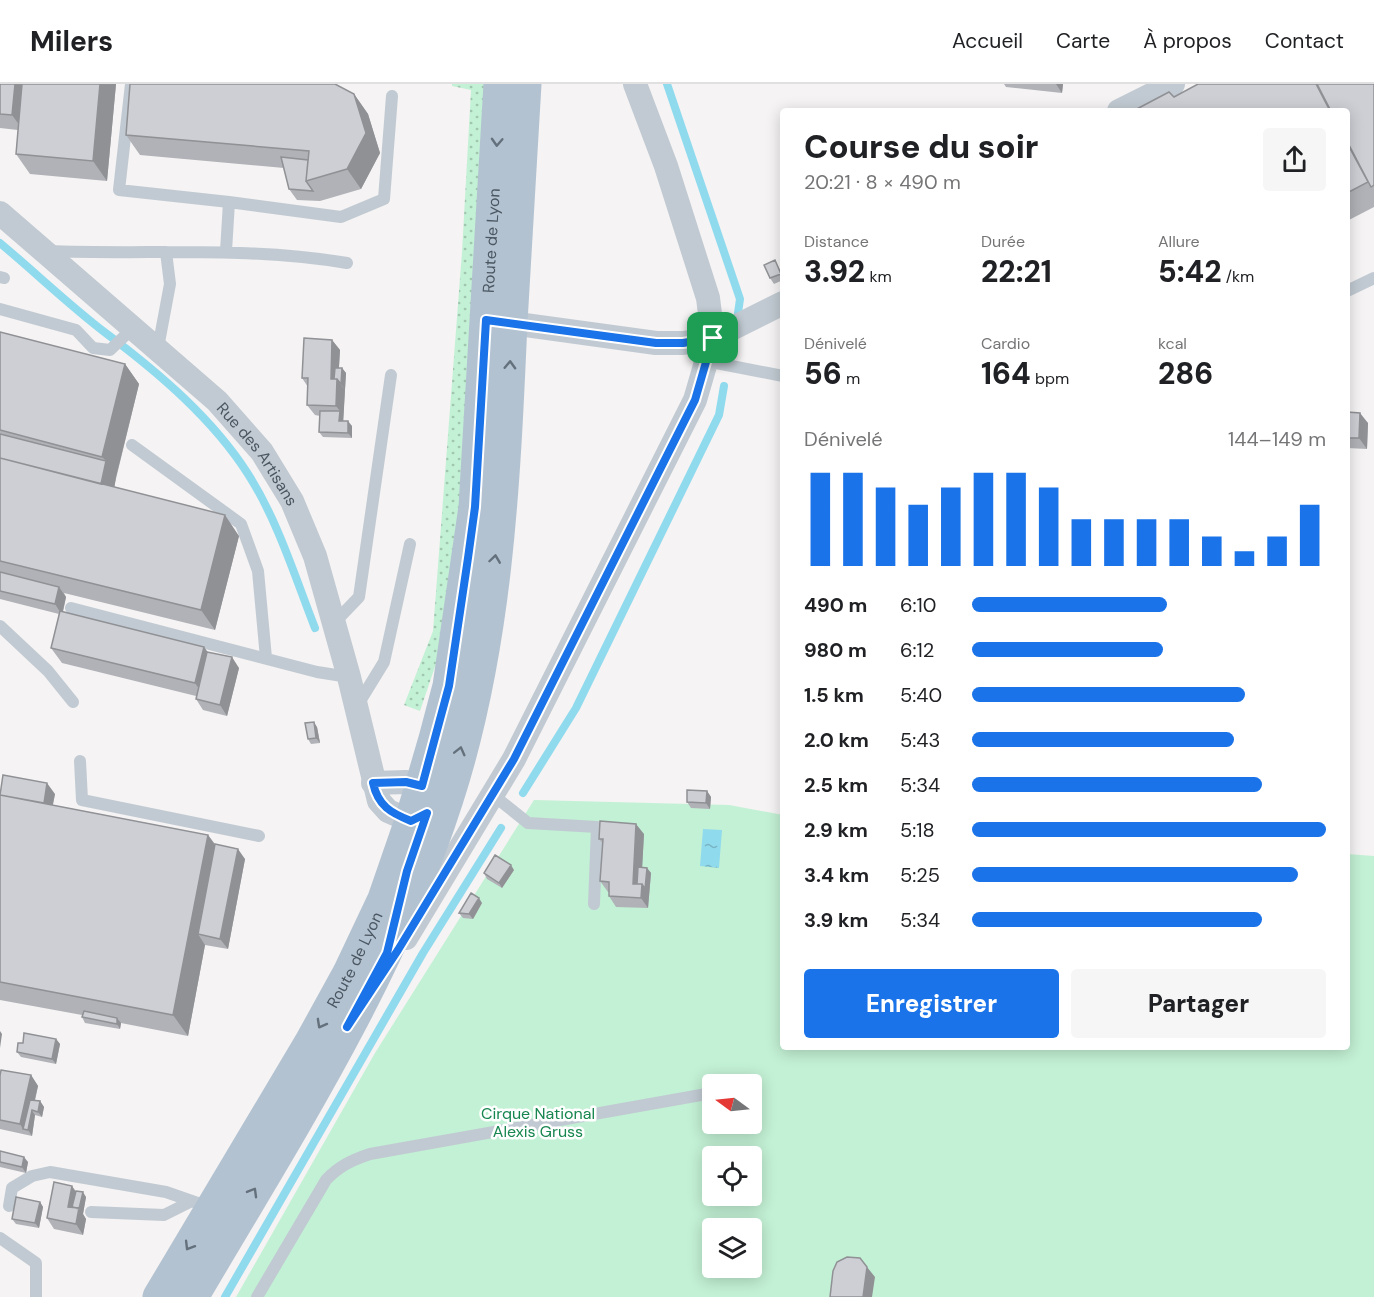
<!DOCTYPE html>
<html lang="fr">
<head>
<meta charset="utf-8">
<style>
	body { margin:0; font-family:"DM Sans",sans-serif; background:#f6f6f6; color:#202124; height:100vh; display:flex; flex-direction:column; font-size:22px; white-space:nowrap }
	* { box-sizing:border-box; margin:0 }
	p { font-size:20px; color:#757577 }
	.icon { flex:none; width:33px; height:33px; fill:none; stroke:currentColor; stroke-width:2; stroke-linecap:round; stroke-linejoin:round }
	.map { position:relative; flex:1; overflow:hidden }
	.drawer { position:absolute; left:780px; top:24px; width:570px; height:942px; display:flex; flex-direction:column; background:#fff; border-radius:6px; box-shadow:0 3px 15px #0003 }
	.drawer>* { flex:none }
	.needle { width:39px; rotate:285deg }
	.buttons { position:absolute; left:702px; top:990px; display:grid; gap:12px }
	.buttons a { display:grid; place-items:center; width:60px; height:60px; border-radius:6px; background:#fff; box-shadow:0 3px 15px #0003; font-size:30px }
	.pin { position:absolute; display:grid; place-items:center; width:51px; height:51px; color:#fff; margin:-26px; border-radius:12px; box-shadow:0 3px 9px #0006 }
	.round { display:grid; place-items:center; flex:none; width:63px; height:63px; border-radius:6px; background:#f6f6f6 }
	.headline { display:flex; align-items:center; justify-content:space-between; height:102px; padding:0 24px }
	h1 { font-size:33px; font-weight:800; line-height:45px }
	.metrics { display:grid; grid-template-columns:repeat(3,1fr); gap:9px; height:102px; padding:6px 24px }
	.metrics div { display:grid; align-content:center }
	.metrics b { font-size:30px; font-weight:800 }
	.metrics small { font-size:16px; font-weight:400 }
	.metrics p { font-size:16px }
	.chart { height:168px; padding:12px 24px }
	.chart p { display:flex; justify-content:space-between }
	.chart svg { width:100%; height:108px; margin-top:6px; stroke:#1a73e8; stroke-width:6 }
	.button { display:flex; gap:12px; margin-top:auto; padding:12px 24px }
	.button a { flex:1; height:69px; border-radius:6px; background:#1a73e8; color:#fff; font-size:24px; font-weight:800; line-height:69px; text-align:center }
	.button a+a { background:#f6f6f6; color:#202124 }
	ul { padding:0 24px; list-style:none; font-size:20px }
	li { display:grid; grid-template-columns:96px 72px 1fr; align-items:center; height:45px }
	li i { height:15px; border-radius:8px; background:#1a73e8 }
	header { display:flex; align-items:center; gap:36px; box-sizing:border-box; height:84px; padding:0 30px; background:#fff; border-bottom:2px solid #e0e0e0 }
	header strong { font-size:28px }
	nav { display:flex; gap:33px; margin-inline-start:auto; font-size:21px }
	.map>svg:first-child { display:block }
	.grass { fill:url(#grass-dots) }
	.green { fill:#c3f1d5; fill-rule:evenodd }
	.water { fill:url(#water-ripples) }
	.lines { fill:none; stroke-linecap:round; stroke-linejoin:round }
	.stream { stroke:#90daee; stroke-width:8 }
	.lane { stroke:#c1cad2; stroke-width:12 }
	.street { stroke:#c1cad2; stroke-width:24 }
	.primary { stroke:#b3c2d1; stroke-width:33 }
	.wall { fill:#b0b2b7 }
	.shaded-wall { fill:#909195 }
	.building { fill:#cdcfd5; stroke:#909195; stroke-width:1.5 }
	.oneway { stroke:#64717d }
	.route-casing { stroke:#fff; stroke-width:12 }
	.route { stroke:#1a73e8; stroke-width:8 }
	.labels { text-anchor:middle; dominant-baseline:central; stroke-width:5; stroke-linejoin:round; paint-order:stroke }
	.street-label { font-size:16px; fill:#4a5661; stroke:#fff }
	.park-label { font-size:16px; fill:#17864f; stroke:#fff }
</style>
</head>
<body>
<header>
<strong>Milers</strong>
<nav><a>Accueil</a><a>Carte</a><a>À propos</a><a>Contact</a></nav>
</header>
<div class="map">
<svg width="1374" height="1213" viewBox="0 0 1374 1213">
	<defs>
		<pattern id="grass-dots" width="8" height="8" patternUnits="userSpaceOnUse" patternTransform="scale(1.5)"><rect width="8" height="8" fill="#c3f1d5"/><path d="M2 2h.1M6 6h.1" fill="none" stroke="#a0c6b0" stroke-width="1.8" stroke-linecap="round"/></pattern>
		<pattern id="water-ripples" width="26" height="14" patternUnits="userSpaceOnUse" patternTransform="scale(1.5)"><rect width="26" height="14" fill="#90daee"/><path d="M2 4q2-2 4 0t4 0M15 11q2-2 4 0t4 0" fill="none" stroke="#78b4c4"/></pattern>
	</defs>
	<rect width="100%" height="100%" fill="#f5f3f3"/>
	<path class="grass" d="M 452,0 L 491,0 L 457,480 L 445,553 L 420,627 L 404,621 L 433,547 L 462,168 L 471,6 L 452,2 Z"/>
	<path class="green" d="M 534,716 L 729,721 L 783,731 L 783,963 L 1347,963 L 1347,770 L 1374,772 L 1374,1213 L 236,1213 L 375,969 ZM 712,1000 L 752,1000 L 752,1040 L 712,1040 ZM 712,1072 L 752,1072 L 752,1112 L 712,1112 ZM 712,1144 L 752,1144 L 752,1184 L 712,1184 Z"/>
	<path class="water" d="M 703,745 L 722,746 L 719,784 L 700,782 Z"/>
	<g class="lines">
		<path class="stream" d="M 667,0 L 740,215 L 738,229
			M 0,159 C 36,189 70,222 107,250 C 159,289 213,335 248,390 C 278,437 295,493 315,544
			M 732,261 L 733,258
			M 523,709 L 576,624 L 719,331 L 724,302
			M 225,1213 L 423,869 L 501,744"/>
		<path class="lane" d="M 131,0 L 119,106 L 229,118 L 226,167
			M 229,118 L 341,133 L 384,115 L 392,12
			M 47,167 C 149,171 246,162 347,179
			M 0,193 L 4,194
			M 1347,207 L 1374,194
			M 0,225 L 76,246 L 93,264 L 110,266 L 133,244
			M 158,264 L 170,200 L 166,168
			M 706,277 L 783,292
			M 132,361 L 241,440 L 258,487 L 266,574
			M 71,524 L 317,588 L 349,593
			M 334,539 L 359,513 L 391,291
			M 0,542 L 48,587 L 73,618
			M 357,622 L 384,578 L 410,460
			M 80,677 L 82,716 L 259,752
			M 493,711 L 528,739 L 597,743 L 594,820
			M 9,1122 L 12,1104 L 32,1092 L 50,1088 L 166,1108 L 209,1123
			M 91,1128 L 164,1131 L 192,1117
			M 0,1154 L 36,1179 L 36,1213
			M 257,1213 L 326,1096 C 339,1082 352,1076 370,1070 L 712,1009"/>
		<g class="street">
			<path d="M 1119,27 L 1173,0"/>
			<path id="s1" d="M 0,129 L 217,317 L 262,368 L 292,417 L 315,472 L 349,593 L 379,717 L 388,727 L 411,737 L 424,731"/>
			<path d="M 496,237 L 656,259 L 683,259 L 713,254 L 783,219"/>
			<path d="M 373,699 L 406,698 L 422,702 L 427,716"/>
			<path d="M 406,854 L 514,675 L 695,316 L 713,254 L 708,214 L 666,82 L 635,0"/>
		</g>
		<g class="primary">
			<path id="s2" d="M 159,1213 L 311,958 L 349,889 L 384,815 L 411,737 L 435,655 L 449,602 L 475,423 L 500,0"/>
			<path d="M 192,1213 C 286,1053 390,893 447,715 C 497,561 504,398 511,238 C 515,159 521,79 525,0"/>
		</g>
	</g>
	<path class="wall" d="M 0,0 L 116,0 L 107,97 L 30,90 L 16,70 L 18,46 L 0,44 Z
		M 1004,0 L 1063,0 L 1062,9 L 1006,3 Z
		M 1374,0 L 1374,123 L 1347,137 L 1347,27 L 1174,13 Z
		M 354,10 L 368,30 L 380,69 L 361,105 L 320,117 L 297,116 L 289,105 L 284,84 L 140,71 L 126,51 Z
		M 778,182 L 783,192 L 783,196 L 774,200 L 770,194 Z
		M 0,248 L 125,280 L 139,300 L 114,403 L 239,452 L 215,546 L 64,509 L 66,513 L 63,528 L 204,563 L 207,568 L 239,584 L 227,632 L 203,626 L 196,615 L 196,612 L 62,579 L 51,564 L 59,530 L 0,515 Z
		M 332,256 L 340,266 L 339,284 L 342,284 L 346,289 L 343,337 L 352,342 L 352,354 L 323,353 L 319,348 L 320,332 L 315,331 L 307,321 L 308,303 L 302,294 Z
		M 1347,328 L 1368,339 L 1367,365 L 1347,364 Z
		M 317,643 L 320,659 L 311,660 L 308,655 Z
		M 707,707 L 711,713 L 710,725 L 691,724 L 687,718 Z
		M 0,708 L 55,710 L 53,721 L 208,751 L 215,760 L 245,775 L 228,865 L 205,861 L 188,952 L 121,939 L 120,945 L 85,939 L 82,933 L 82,931 L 0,916 Z
		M 644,750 L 642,783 L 647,784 L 651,789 L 648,824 L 616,823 L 609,812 L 609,808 L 608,808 L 600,797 L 603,760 L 599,755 Z
		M 514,786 L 502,804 L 487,795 L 484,789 Z
		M 482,819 L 473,835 L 463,834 L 459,829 Z
		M 56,955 L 60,960 L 56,980 L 21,973 L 17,968 L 23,959 Z
		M 31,991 L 38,1002 L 35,1017 L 40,1017 L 44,1023 L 42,1033 L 35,1031 L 32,1052 L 0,1045 L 0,992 Z
		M 0,1067 L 28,1078 L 26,1089 L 0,1083 Z
		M 76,1107 L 86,1113 L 83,1130 L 86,1135 L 83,1151 L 54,1145 L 47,1134 Z
		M 40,1118 L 43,1123 L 39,1144 L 16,1140 L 12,1135 Z"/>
	<path class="shaded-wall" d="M 15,0 L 27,0 L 23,46 L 12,31 Z
		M 100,0 L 116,0 L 107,97 L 93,77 Z
		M 1056,0 L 1063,0 L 1062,9 Z
		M 354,10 L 368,30 L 380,69 L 361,105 L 347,85 Z
		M 332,256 L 340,266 L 338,297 L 345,306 L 343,342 L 339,337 L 340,327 L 336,322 L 331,295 Z
		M 125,280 L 139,300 L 116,393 L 112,419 L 101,403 L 106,377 L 102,373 Z
		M 342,284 L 346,289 L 345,306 L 341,300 Z
		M 1360,329 L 1368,339 L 1367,365 L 1359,354 Z
		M 348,337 L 352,342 L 352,354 L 348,349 Z
		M 225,431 L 239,452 L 215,546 L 201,526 Z
		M 59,503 L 66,513 L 62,531 L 55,520 Z
		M 204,563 L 215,578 L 206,615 L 195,599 Z
		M 232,573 L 239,584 L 227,632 L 220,621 Z
		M 314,638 L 317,643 L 320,659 L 316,654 Z
		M 47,699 L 55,710 L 49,738 L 42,727 Z
		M 707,707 L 711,713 L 710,725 L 706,719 Z
		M 636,740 L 644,750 L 641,805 L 633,800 Z
		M 208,751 L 222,771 L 198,850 L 205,861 L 188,952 L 173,931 Z
		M 238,765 L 245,775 L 228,865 L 220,855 Z
		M 511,781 L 514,786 L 502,804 L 499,799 Z
		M 647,784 L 651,789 L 648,824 L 641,814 L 642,800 Z
		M 479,814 L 482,819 L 473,835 L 469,830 Z
		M 117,934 L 121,939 L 120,945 L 117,940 Z
		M 0,947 L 2,950 L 0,964 Z
		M 56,955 L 60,960 L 56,980 L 52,975 Z
		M 31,991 L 38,1002 L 32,1027 L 35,1031 L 32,1052 L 28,1046 L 23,1045 L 20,1040 Z
		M 40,1017 L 44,1023 L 42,1033 L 38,1028 Z
		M 24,1073 L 28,1078 L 26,1089 L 22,1083 Z
		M 72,1102 L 79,1112 L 76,1128 L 68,1123 Z
		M 83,1108 L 86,1113 L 83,1130 L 86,1135 L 83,1151 L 76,1140 Z
		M 40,1118 L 43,1123 L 39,1144 L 35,1139 Z
		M 867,1183 L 875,1193 L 872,1213 L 863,1213 Z"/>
	<path class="building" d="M 0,0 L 15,0 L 12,31 L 0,30 Z
		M 22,0 L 100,0 L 93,77 L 16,70 Z
		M 130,0 L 335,0 L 354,10 L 366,49 L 347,85 L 306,97 L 309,67 L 126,51 Z
		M 1198,0 L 1316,0 L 1330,27 L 1133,27 L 1169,8 L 1174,13 Z
		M 1317,0 L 1374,0 L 1374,101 L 1371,103 L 1347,57 L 1347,27 L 1331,27 Z
		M 1347,59 L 1368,98 L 1347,109 Z
		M 281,73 L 308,76 L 306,97 L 313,107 L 289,105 Z
		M 775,176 L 781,190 L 770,194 L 764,181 Z
		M 0,248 L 125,280 L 102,373 L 0,346 Z
		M 304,254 L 332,256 L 331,295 L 337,295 L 336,322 L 307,321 L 308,294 L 302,294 Z
		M 335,284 L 342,284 L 341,300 L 337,295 L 334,295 Z
		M 320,327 L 340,327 L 339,337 L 348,337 L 348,349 L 319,348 Z
		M 1347,328 L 1360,329 L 1359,354 L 1347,354 Z
		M 0,350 L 106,377 L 101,400 L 0,374 Z
		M 0,374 L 225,431 L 201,526 L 0,477 Z
		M 0,488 L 59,503 L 55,520 L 0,507 Z
		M 60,527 L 204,563 L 195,599 L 51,564 Z
		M 207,568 L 232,573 L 220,621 L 196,615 Z
		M 314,638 L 316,654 L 308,655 L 305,639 Z
		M 3,691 L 47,699 L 44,719 L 0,711 Z
		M 687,706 L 707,707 L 706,719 L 687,718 Z
		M 0,711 L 208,751 L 173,931 L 0,898 Z
		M 600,737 L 636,740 L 633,800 L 642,800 L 641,814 L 609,812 L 609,798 L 600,797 L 603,755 L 599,755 Z
		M 215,760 L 238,765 L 220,855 L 198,850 Z
		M 495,771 L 511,781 L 499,799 L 484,789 Z
		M 638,783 L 647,784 L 645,805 L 642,800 L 637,800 Z
		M 471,809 L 479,814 L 469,830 L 459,829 Z
		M 84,927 L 117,934 L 117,940 L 82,933 Z
		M 24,949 L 56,955 L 52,975 L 17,968 L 18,959 L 23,959 Z
		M 1,986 L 31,991 L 20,1040 L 0,1036 L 0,992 Z
		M 30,1016 L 40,1017 L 38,1028 L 32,1026 L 28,1046 L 23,1045 Z
		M 0,1067 L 24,1073 L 22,1083 L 0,1078 Z
		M 54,1098 L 72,1102 L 68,1123 L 79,1124 L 76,1140 L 47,1134 Z
		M 76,1107 L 83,1108 L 79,1125 L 72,1123 Z
		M 16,1113 L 40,1118 L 35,1139 L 12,1135 Z
		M 847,1173 L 860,1174 L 867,1183 L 863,1213 L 830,1213 L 833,1187 L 837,1178 Z"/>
	<defs><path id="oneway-chevron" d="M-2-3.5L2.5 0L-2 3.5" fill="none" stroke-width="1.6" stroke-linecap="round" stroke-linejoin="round" transform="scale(1.5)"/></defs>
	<g class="oneway">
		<use href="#oneway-chevron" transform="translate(497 58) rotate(93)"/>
		<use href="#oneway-chevron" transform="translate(510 281) rotate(-88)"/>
		<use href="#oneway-chevron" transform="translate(495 475) rotate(-82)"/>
		<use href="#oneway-chevron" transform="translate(460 667) rotate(-76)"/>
		<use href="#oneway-chevron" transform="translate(321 940) rotate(119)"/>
		<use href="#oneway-chevron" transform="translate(253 1108) rotate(-60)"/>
		<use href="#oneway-chevron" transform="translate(189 1162) rotate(121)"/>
	</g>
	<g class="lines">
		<g class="route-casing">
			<path id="route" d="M 486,236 L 656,259 L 683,259 L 713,254 L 695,316 L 514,675 L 398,866 L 347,943 L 387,869 L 407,787 L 427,729 L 411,737 C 391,729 378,722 373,699 L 406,698 L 422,702 L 449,602 L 468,474 L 475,423 Z"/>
		</g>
		<use href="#route" class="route"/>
	</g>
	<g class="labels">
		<g class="street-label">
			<text stroke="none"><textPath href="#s2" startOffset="1128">Route de Lyon</textPath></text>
			<text stroke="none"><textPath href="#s1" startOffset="354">Rue des Artisans</textPath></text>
			<text stroke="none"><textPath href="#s2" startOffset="390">Route de Lyon</textPath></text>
		</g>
		<g class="park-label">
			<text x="538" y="1029">Cirque National<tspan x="538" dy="18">Alexis Gruss</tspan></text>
		</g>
	</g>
</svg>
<div class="buttons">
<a><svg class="needle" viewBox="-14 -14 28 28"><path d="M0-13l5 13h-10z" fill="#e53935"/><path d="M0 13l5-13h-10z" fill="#757577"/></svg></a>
<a><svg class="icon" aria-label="locate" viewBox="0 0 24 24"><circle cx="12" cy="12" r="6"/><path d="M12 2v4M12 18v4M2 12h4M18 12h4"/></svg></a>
<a><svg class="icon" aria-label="layers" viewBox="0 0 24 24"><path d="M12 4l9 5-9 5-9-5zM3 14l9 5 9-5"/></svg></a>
</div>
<div class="pin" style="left:713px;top:254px;background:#1e9e55"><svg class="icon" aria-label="arrive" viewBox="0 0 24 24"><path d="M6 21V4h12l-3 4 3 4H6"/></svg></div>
<section class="drawer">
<div class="headline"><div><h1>Course du soir</h1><p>20:21 · 8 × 490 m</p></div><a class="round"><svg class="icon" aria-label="share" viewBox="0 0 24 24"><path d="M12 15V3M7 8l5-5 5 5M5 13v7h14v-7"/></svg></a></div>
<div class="metrics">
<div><p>Distance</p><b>3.92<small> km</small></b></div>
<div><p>Durée</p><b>22:21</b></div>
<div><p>Allure</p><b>5:42<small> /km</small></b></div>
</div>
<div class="metrics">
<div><p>Dénivelé</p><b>56<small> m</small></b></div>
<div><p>Cardio</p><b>164<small> bpm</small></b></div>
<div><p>kcal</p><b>286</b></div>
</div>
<div class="chart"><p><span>Dénivelé</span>144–149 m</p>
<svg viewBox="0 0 160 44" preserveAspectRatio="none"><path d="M5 44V6M15 44V6M25 44V12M35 44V19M45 44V12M55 44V6M65 44V6M75 44V12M85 44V25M95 44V25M105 44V25M115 44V25M125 44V32M135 44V38M145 44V32M155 44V19"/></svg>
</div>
<ul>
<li><b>490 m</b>6:10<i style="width:55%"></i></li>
<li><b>980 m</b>6:12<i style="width:54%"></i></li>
<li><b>1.5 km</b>5:40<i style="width:77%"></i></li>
<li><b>2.0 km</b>5:43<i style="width:74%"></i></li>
<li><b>2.5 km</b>5:34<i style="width:82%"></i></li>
<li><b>2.9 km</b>5:18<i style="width:100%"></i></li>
<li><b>3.4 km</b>5:25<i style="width:92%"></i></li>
<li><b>3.9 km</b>5:34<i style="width:82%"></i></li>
</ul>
<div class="button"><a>Enregistrer</a><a>Partager</a></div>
</section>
</div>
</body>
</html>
